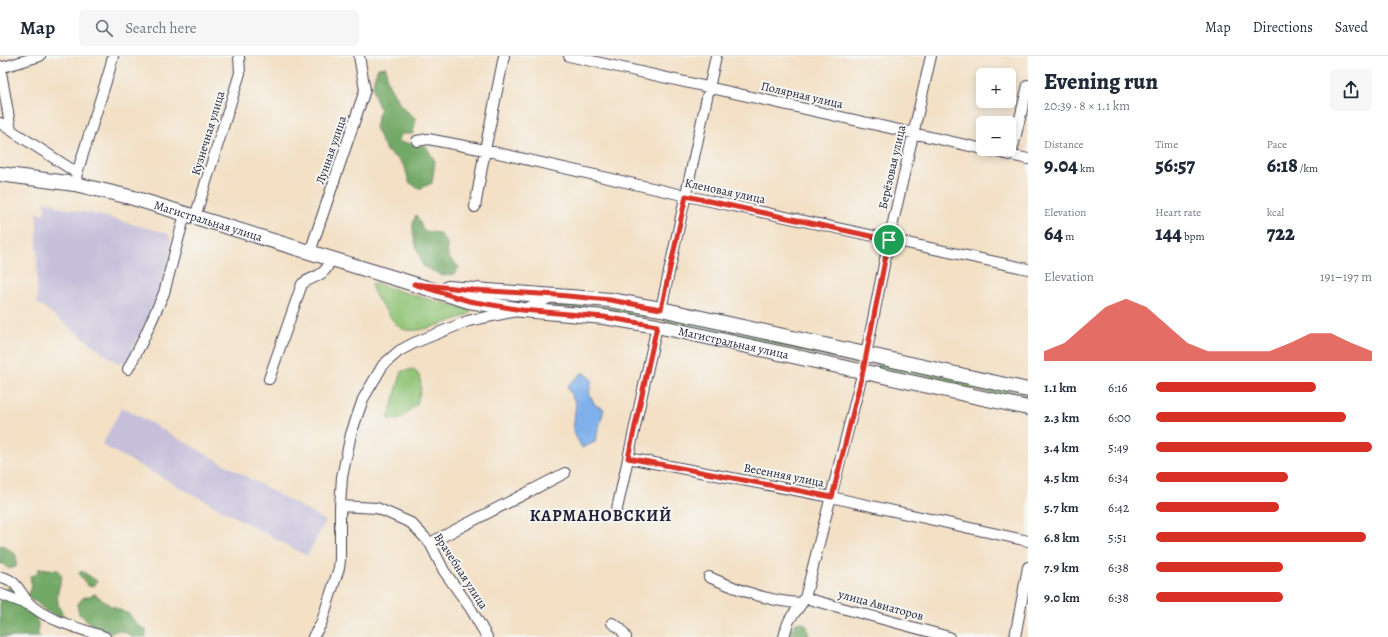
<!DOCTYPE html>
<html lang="en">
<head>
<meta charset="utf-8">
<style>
	body { margin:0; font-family:Alegreya,serif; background:#f6f6f7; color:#1f2937; height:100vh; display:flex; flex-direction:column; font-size:15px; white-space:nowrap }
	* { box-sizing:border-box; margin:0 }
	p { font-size:13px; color:#747a83 }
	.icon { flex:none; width:22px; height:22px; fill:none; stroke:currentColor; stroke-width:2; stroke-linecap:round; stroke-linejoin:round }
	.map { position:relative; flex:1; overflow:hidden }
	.side { display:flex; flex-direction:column; background:#fff; width:360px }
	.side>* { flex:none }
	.buttons { position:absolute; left:976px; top:12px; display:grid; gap:8px }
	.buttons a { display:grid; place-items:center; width:40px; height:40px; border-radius:6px; background:#fff; box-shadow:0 2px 10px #0003; font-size:20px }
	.pin { position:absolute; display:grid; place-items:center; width:34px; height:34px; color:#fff; margin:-17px; border:2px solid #fff; border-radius:50%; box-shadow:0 1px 4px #0007 }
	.round { display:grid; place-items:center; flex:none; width:42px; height:42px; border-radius:6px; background:#f6f6f7 }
	.overview { display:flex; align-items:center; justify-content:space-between; height:68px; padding:0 16px }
	h1 { font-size:22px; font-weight:800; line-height:30px }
	.figures { display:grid; grid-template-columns:repeat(3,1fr); gap:6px; height:68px; padding:4px 16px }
	.figures div { display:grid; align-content:center }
	.figures b { font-size:20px; font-weight:800 }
	.figures small { font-size:11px; font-weight:400 }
	.figures p { font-size:11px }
	.chart { height:112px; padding:8px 16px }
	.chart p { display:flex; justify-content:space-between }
	.chart svg { width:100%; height:72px; margin-top:4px; fill:#d93025; opacity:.7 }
	ul { padding:0 16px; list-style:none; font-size:13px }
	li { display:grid; grid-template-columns:64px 48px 1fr; align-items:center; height:30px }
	li i { height:10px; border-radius:5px; background:#d93025 }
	header { display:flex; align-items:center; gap:24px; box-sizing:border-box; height:56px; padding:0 20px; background:#fff; border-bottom:1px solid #e0e1e3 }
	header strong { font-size:19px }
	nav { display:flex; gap:22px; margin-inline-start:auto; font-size:14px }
	.search { width:280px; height:36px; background:#f6f6f7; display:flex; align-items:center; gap:10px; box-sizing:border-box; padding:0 14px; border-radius:6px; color:#747a83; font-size:15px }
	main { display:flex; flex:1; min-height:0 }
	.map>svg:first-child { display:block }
	.industrial { fill:#c6c0da }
	.green { fill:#8fc374; stroke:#587258 }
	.forest { fill:#73a966; stroke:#4a6650 }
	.water { fill:#80b0eb; stroke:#516993 }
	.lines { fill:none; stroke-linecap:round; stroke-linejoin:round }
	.minor-casing { stroke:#413e50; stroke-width:12 }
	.secondary-casing { stroke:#413e50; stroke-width:16 }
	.minor { stroke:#fff; stroke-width:10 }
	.secondary { stroke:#fff; stroke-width:14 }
	.route-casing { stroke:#fff; stroke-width:8 }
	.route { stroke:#d93025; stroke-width:5 }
	.labels { text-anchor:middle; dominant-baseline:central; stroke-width:4; stroke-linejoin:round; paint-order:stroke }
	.street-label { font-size:12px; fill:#22223b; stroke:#f6f6f2 }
	.district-label { font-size:16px; font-weight:bold; letter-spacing:1px; fill:#22223b; stroke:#f6f6f2 }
</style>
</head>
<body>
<header>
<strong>Map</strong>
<div class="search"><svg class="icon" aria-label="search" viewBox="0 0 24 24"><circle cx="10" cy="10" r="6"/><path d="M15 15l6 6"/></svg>Search here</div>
<nav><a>Map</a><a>Directions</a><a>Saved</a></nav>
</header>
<main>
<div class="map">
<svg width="1028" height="581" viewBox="0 0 1028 581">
	<rect width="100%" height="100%" fill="#f6f6f2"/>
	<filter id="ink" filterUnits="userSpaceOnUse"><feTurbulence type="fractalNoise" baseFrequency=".025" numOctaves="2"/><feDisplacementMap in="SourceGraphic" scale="8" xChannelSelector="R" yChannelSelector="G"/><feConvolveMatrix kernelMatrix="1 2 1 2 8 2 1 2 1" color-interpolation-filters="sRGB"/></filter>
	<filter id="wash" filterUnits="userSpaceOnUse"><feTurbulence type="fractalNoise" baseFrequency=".012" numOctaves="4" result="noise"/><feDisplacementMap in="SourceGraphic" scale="16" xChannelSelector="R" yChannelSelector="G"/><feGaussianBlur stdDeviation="0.9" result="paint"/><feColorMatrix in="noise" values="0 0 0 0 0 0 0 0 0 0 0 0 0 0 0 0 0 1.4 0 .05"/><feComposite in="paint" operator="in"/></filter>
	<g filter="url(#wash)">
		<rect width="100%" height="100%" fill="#f3e0c5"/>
		<path class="industrial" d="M 45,145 L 55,147 L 57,151 L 99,159 L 169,178 L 172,190 L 158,239 L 127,305 L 117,307 L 37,247 L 37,157 L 44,158 Z
			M 122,351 L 326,465 L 307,500 L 102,389 Z"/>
		<path class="green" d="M 374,227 L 423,242 L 470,253 L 471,256 L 466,260 C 452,264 417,279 403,273 C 395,270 391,261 386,255 C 380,247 373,238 371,228 Z
			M 558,249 L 589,249 L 647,257 L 648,261 L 646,262 L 591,253 L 551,251 Z
			M 667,260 L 856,302 L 859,306 L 853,306 L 666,265 L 663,261 Z
			M 881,307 L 1028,339 L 1028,346 L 878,312 L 877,308 Z
			M 414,313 L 420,321 L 421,332 L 417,348 L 399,364 L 388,363 L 402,315 Z"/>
		<path class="forest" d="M 386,11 L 387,25 L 401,50 L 416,63 L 413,78 L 400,78 L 399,86 L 426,90 L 435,105 L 432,127 L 419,133 L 409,126 L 405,111 L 398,103 L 386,95 L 375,71 L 380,53 C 372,38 371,27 378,12 Z
			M 416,159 L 424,175 L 439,177 L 447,187 L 448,201 L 459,211 L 454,218 L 443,220 L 423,210 C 418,194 408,174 416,159 Z
			M 0,489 L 4,490 L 16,499 L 16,511 L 9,513 L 2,507 L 0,508 Z
			M 39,512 L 58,514 L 62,521 C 57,535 54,550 66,562 L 64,563 L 46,555 L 36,546 L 30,543 L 27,539 L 32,530 L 30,520 L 37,518 Z
			M 82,515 L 97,525 L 95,529 L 88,530 L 80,520 L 79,517 Z
			M 9,531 L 22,541 L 28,548 L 38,567 L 38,580 L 41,581 L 0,581 L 0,537 Z
			M 95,538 L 111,550 L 129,558 L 138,570 L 146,574 L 146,581 L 131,581 L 131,579 C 126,577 120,574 116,575 C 111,577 109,580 103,578 C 92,574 89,563 79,558 L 77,549 L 83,542 Z
			M 803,566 L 807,570 L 809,581 L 789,581 L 790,575 L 796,567 Z"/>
		<path class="water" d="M 583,316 L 592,324 L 589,337 L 595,349 L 604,353 L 595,386 L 582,392 L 573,375 L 576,348 L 567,331 Z"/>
	</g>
	<g filter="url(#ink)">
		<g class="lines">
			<g class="minor-casing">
				<path id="minor" d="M 569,0 L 1028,103
					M 0,10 L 11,74
					M 0,12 L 40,0
					M 0,67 L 77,117 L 76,123
					M 417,85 L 428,83 L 485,94 L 687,140 L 1028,213
					M 1011,99 L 1028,29
					M 77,117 L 109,16 L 113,0
					M 475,151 L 485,94 L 504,0
					M 195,161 L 240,17 L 239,0
					M 310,196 L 365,34 L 359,0
					M 661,253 L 716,0
					M 866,298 L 889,184 L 931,0
					M 128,313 L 142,286 L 164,237 L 185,158
					M 269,323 L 302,228 C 309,222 320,221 325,214 C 328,211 329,206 331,202
					M 628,402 L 831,441 L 1028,485
					M 340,450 L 377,452 L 411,467 L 430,487 L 444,515 L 471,553 L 487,581
					M 617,453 L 657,270
					M 430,487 L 565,417
					M 0,521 C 19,523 20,541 33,551 C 52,566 82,573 105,581
					M 709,521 C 739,534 770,546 802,547
					M 0,538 L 32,550
					M 805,542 L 949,581
					M 612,567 L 620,572 L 626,581
					M 313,581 L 321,568 L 339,512 L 340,504 L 340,450 L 342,421 L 351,378 L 363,343 L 383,309 L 399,295 L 414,287 L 468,265 L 522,254 L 552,241
					M 784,581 C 786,574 787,566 792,560 C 797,554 801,549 805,542 L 863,315
					M 1015,581 L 1028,511"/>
			</g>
			<g class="secondary-casing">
				<g id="secondary">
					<path id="s1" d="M 0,118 L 75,128 L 130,141 L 469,245 L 522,254 L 604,261 L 657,270 L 1028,352"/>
					<path d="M 448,232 L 610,244 L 661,253 L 1028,334"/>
				</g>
			</g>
			<use href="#minor" class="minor"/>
			<use href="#secondary" class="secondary"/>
		</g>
	</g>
	<g class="lines" filter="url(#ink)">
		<g class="route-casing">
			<path id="route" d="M 686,140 L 889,184 L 863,315 L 832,441 L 628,402 L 657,270 L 604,261 L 522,254 L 469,245 L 414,228 L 473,234 L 557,239 L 610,244 L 661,253 Z"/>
		</g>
		<use href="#route" class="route"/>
	</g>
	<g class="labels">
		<g class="street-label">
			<text transform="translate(802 39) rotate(13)">Полярная улица</text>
			<text transform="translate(208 77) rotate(-73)">Кузнечная улица</text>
			<text transform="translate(331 94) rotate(-71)">Лунная улица</text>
			<text transform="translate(892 111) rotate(-77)">Берёзовая улица</text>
			<text transform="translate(725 135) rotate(12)">Кленовая улица</text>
			<text stroke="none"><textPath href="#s1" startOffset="214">Магистральная улица</textPath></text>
			<text stroke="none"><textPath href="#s1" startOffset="755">Магистральная улица</textPath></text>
			<text transform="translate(784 419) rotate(11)">Весенняя улица</text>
			<text transform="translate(461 515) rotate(57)">Врачебная улица</text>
			<text transform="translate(881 549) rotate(15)">улица Авиаторов</text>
		</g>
		<g class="district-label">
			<text x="601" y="460">КАРМАНОВСКИЙ</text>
		</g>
	</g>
</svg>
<div class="buttons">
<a>+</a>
<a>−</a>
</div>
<div class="pin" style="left:889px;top:184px;background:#1e9e55"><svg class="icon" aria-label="arrive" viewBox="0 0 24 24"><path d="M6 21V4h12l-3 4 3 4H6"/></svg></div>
</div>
<section class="side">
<div class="overview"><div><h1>Evening run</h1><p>20:39 · 8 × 1.1 km</p></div><a class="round"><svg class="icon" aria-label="share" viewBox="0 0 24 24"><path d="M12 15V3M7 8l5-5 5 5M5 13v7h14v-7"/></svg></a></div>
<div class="figures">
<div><p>Distance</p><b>9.04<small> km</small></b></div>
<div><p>Time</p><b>56:57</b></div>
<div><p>Pace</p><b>6:18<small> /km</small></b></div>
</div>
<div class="figures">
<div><p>Elevation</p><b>64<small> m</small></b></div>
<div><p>Heart rate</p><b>144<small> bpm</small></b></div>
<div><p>kcal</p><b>722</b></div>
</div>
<div class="chart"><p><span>Elevation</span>191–197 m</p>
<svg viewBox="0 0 160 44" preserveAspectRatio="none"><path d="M0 44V38L10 33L20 22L30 11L40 6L50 11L60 22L70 33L80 38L90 38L100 38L110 38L120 33L130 27L140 27L150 33L160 38V44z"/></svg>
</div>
<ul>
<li><b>1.1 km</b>6:16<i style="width:74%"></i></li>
<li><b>2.3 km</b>6:00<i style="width:88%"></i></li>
<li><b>3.4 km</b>5:49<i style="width:100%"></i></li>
<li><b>4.5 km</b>6:34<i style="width:61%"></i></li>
<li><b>5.7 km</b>6:42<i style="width:57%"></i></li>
<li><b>6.8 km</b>5:51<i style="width:97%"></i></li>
<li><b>7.9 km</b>6:38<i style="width:59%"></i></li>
<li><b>9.0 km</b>6:38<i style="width:59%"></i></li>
</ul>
</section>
</main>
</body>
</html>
